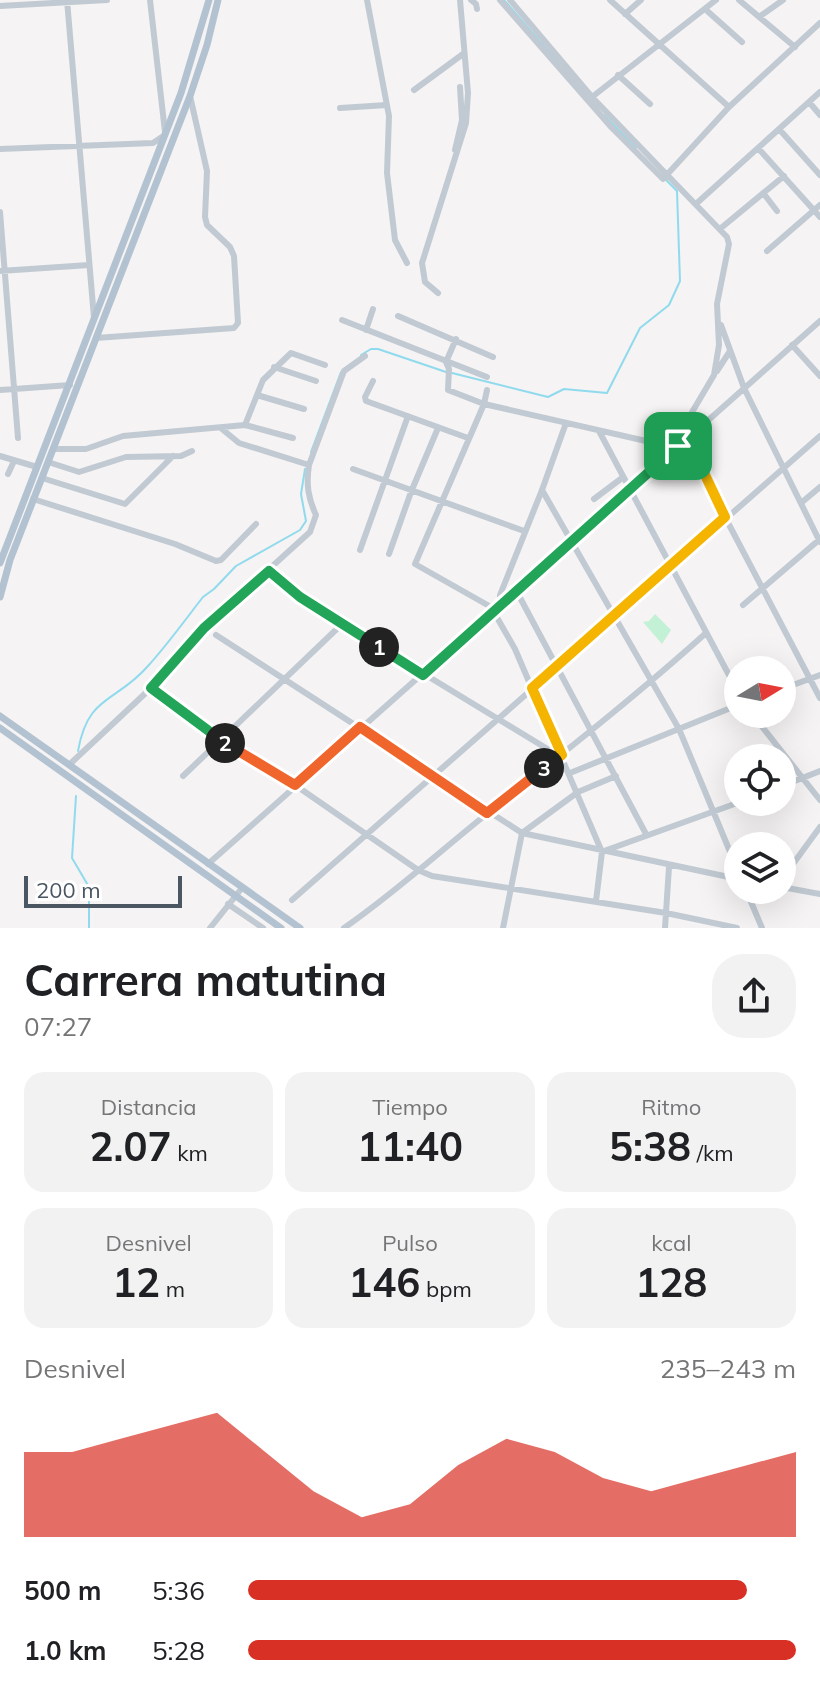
<!DOCTYPE html>
<html lang="es">
<head>
<meta charset="utf-8">
<style>
	body { margin:0; font-family:Mulish,sans-serif; background:#f2f2f2; color:#202124; height:100vh; display:flex; flex-direction:column; font-size:30px; white-space:nowrap }
	* { box-sizing:border-box; margin:0 }
	p { font-size:26px; color:#757577 }
	.icon { flex:none; width:44px; height:44px; fill:none; stroke:currentColor; stroke-width:2; stroke-linecap:round; stroke-linejoin:round }
	.map { position:relative; height:928px; overflow:hidden }
	.drawer { display:flex; flex-direction:column; background:#fff; flex:1 }
	.drawer>* { flex:none }
	.needle { width:52px; rotate:80deg }
	.fabs { position:absolute; left:724px; top:656px; display:grid; gap:16px }
	.fabs a { display:grid; place-items:center; width:72px; height:72px; border-radius:50%; background:#fff; box-shadow:0 8px 32px #0002; font-size:40px }
	.scale { position:absolute; left:24px; bottom:20px; width:158px; box-sizing:border-box; padding-left:8px; border:4px solid #4a5661; border-top:0; font-size:22px; line-height:28px; white-space:nowrap; color:#4a5661; -webkit-text-stroke:6px #fff; paint-order:stroke }
	.pin { position:absolute; display:grid; place-items:center; width:68px; height:68px; color:#fff; margin:-34px; border-radius:16px; box-shadow:0 4px 12px #0006 }
	.km { position:absolute; width:40px; height:40px; margin:-20px; border-radius:50%; background:#222; color:#fff; font-size:22px; line-height:40px; text-align:center }
	.round { display:grid; place-items:center; flex:none; width:84px; height:84px; border-radius:32px; background:#f2f2f2 }
	.overview { display:flex; align-items:center; justify-content:space-between; height:136px; padding:0 24px }
	h1 { font-size:44px; font-weight:700; line-height:60px }
	.figures { display:grid; grid-template-columns:repeat(3,1fr); gap:12px; height:136px; padding:8px 24px }
	.figures div { display:grid; align-content:center; border-radius:20px; background:#f2f2f2; text-align:center }
	.figures b { font-size:40px; font-weight:700 }
	.figures small { font-size:22px; font-weight:400 }
	.figures p { font-size:22px }
	.chart { height:224px; padding:16px 24px }
	.chart p { display:flex; justify-content:space-between }
	.chart svg { width:100%; height:144px; margin-top:8px; fill:#d93025; opacity:.7 }
	ul { padding:0 24px; list-style:none; font-size:26px }
	li { display:grid; grid-template-columns:128px 96px 1fr; align-items:center; height:60px }
	li i { height:20px; border-radius:10px; background:#d93025 }
	.map>svg:first-child { display:block }
	.grass { fill:#c3f1d5 }
	.lines { fill:none; stroke-linecap:round; stroke-linejoin:round }
	.stream { stroke:#90daee; stroke-width:2 }
	.minor { stroke:#c1cad2; stroke-width:6 }
	.major { stroke:#b3c2d1; stroke-width:7 }
	.split-1-casing { stroke:#fff; stroke-width:16 }
	.split-2-casing { stroke:#fff; stroke-width:16 }
	.split-3-casing { stroke:#fff; stroke-width:16 }
	.split-4-casing { stroke:#fff; stroke-width:16 }
	.split-1 { stroke:#22a559; stroke-width:10 }
	.split-2 { stroke:#22a559; stroke-width:10 }
	.split-3 { stroke:#f0652b; stroke-width:10 }
	.split-4 { stroke:#f5b400; stroke-width:10 }
</style>
</head>
<body>
<div class="map">
<svg width="820" height="928" viewBox="0 0 820 928">
	<rect width="100%" height="100%" fill="#f5f3f3"/>
	<path class="grass" d="M 655,614 L 671,630 L 662,644 L 643,622 L 649,621 Z"/>
	<g class="lines">
		<path class="stream" d="M 504,0 L 558,62
			M 604,115 L 636,148
			M 361,355 L 371,349 L 378,349 L 446,372
			M 452,373 L 548,397 L 564,389 L 607,393 L 640,328 L 669,305 L 680,281 L 677,191 L 665,179
			M 311,452 L 341,372
			M 78,751 C 88,694 116,703 148,666 C 168,644 185,620 203,597 L 214,589 L 236,566 L 300,530 L 306,521 L 301,494 L 305,469
			M 76,796 L 72,858 L 89,887 L 89,928"/>
		<path class="minor" d="M 67,0 L 94,318
			M 150,0 L 165,132
			M 367,0 L 389,116 L 387,173 L 395,240 L 407,263
			M 471,0 L 476,4 L 477,9
			M 500,0 L 612,128 L 663,179 L 729,107 L 820,23
			M 610,0 L 729,107
			M 739,0 L 795,47
			M 0,6 L 107,0
			M 705,9 L 742,42
			M 625,14 L 641,0
			M 759,17 L 783,0
			M 618,75 L 650,104
			M 414,90 L 463,54
			M 592,97 L 716,0
			M 809,102 L 820,115
			M 340,108 L 387,105
			M 779,129 L 820,175
			M 758,148 L 820,217
			M 0,149 L 153,143 L 165,135
			M 455,150 L 462,120 L 460,87
			M 764,194 L 777,211
			M 697,203 L 820,92
			M 0,212 L 18,438
			M 721,228 L 784,176
			M 767,251 L 820,205
			M 0,271 L 89,265
			M 438,293 L 425,282 L 422,263 L 466,123 L 468,93 L 460,0
			M 398,316 L 493,357
			M 342,320 L 487,377
			M 721,325 L 744,388 L 820,542
			M 366,330 L 373,309
			M 96,338 L 234,328 L 238,323 L 234,256 L 230,247 L 207,225 L 205,217 L 207,171 L 190,96
			M 456,339 L 446,362 L 449,369 L 448,390 L 484,404 L 659,444 L 675,441 L 714,375 L 719,345 L 717,304 L 729,244 L 727,237 L 592,97 L 510,0
			M 792,345 L 820,376
			M 274,367 L 316,381
			M 717,371 L 730,351
			M 373,381 L 365,397 L 366,401 L 468,438
			M 0,390 L 70,385
			M 487,390 L 484,404 L 415,564 L 491,607 L 515,649 L 602,852 L 596,901
			M 257,395 L 304,409
			M 245,425 L 263,380 L 291,353 L 325,365
			M 222,429 L 239,443 L 309,465
			M 599,431 L 738,692
			M 688,439 L 725,517 L 820,698
			M 54,449 L 86,449 L 123,436 L 245,425 L 293,438
			M 0,456 L 37,467
			M 48,462 L 79,472 L 126,457 L 181,456 L 192,451
			M 353,469 L 524,531
			M 8,474 L 14,461
			M 42,478 L 125,504 L 173,456
			M 542,490 L 679,729 L 738,871
			M 33,499 L 175,544 L 216,561 L 221,560 L 256,524
			M 594,499 L 622,478
			M 801,503 L 820,487
			M 360,550 L 408,416
			M 389,554 L 411,492 L 438,428
			M 269,571 C 292,590 318,606 342,624 L 559,756
			M 517,592 L 646,834
			M 743,605 L 820,539
			M 500,606 L 500,595 L 542,490 L 566,423
			M 216,635 L 522,833 L 738,879
			M 151,688 L 221,740 L 295,785 L 418,870 L 432,876 L 666,913 L 737,928
			M 782,689 L 820,675
			M 752,714 L 820,800
			M 70,764 L 151,688 L 204,628 L 310,532 L 316,515 C 308,498 306,484 309,465 L 344,371 L 365,356
			M 570,773 L 738,705
			M 183,776 L 342,624
			M 782,786 L 820,771
			M 604,851 L 740,802
			M 208,864 L 820,321
			M 782,879 L 820,827
			M 782,887 L 820,894
			M 746,890 L 762,928
			M 292,900 L 820,436
			M 228,904 L 263,928
			M 210,928 L 242,888
			M 344,928 C 395,893 440,851 488,813 C 562,754 636,696 706,633
			M 503,928 L 522,833 L 578,792 L 616,776
			M 665,928 L 669,867"/>
		<path class="major" d="M 0,563 L 181,93 L 209,0
			M 0,597 L 10,560 L 190,96 L 207,45 L 218,0
			M 0,716 L 300,928
			M 0,728 L 281,928"/>
	</g>
	<g class="lines">
		<g class="split-1-casing">
			<path id="split-1" d="M 379,647 L 423,675 L 678,446"/>
		</g>
		<g class="split-2-casing">
			<path id="split-2" d="M 225,743 L 151,688 L 204,628 L 269,571 L 300,597 L 379,647"/>
		</g>
		<g class="split-3-casing">
			<path id="split-3" d="M 225,743 L 295,785 L 360,727 L 487,813 L 544,768"/>
		</g>
		<g class="split-4-casing">
			<path id="split-4" d="M 544,768 L 562,755 L 532,688 L 725,517 L 688,439 L 678,446"/>
		</g>
		<use href="#split-1" class="split-1"/>
		<use href="#split-2" class="split-2"/>
		<use href="#split-3" class="split-3"/>
		<use href="#split-4" class="split-4"/>
	</g>
</svg>
<div class="fabs">
<a><svg class="needle" viewBox="-14 -14 28 28"><path d="M0-13l5 13h-10z" fill="#e53935"/><path d="M0 13l5-13h-10z" fill="#757577"/></svg></a>
<a><svg class="icon" aria-label="locate" viewBox="0 0 24 24"><circle cx="12" cy="12" r="6"/><path d="M12 2v4M12 18v4M2 12h4M18 12h4"/></svg></a>
<a><svg class="icon" aria-label="layers" viewBox="0 0 24 24"><path d="M12 4l9 5-9 5-9-5zM3 14l9 5 9-5"/></svg></a>
</div>
<div class="scale">200 m</div>
<div class="pin" style="left:678px;top:446px;background:#1e9e55"><svg class="icon" aria-label="arrive" viewBox="0 0 24 24"><path d="M6 21V4h12l-3 4 3 4H6"/></svg></div>
<b class="km" style="left:379px;top:647px">1</b>
<b class="km" style="left:225px;top:743px">2</b>
<b class="km" style="left:544px;top:768px">3</b>
</div>
<section class="drawer">
<div class="overview"><div><h1>Carrera matutina</h1><p>07:27</p></div><a class="round"><svg class="icon" aria-label="share" viewBox="0 0 24 24"><path d="M12 15V3M7 8l5-5 5 5M5 13v7h14v-7"/></svg></a></div>
<div class="figures">
<div><p>Distancia</p><b>2.07<small> km</small></b></div>
<div><p>Tiempo</p><b>11:40</b></div>
<div><p>Ritmo</p><b>5:38<small> /km</small></b></div>
</div>
<div class="figures">
<div><p>Desnivel</p><b>12<small> m</small></b></div>
<div><p>Pulso</p><b>146<small> bpm</small></b></div>
<div><p>kcal</p><b>128</b></div>
</div>
<div class="chart"><p><span>Desnivel</span>235–243 m</p>
<svg viewBox="0 0 160 44" preserveAspectRatio="none"><path d="M0 44V18L10 18L20 14L30 10L40 6L50 18L60 30L70 38L80 34L90 22L100 14L110 18L120 26L130 30L140 26L150 22L160 18V44z"/></svg>
</div>
<ul>
<li><b>500 m</b>5:36<i style="width:91%"></i></li>
<li><b>1.0 km</b>5:28<i style="width:100%"></i></li>
</ul>
</section>
</body>
</html>
